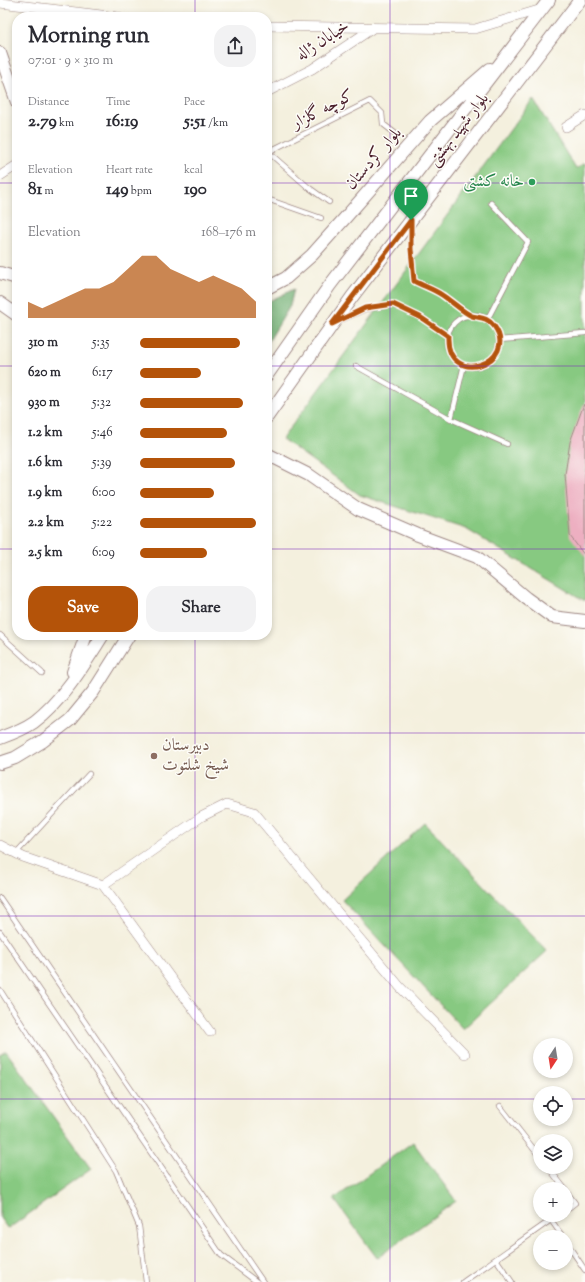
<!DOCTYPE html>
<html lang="en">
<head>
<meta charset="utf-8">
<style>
	body { margin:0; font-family:"Sorts Mill Goudy",Amiri,serif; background:#f2f2f3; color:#2b2b33; height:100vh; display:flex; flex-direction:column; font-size:15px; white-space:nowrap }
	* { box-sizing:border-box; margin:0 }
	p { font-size:13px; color:#7c7c81 }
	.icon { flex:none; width:22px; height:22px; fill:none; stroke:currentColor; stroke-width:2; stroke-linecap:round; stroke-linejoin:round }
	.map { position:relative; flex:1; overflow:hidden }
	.drawer { position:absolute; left:12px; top:12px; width:260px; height:628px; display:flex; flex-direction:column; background:#fff; border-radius:16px; box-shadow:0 2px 6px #0003 }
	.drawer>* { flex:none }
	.needle { width:26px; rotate:192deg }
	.tools { position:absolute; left:533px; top:1038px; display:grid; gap:8px }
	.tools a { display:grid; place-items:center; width:40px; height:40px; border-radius:50%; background:#fff; box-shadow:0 2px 6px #0003; font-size:20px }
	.pin { position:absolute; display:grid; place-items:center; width:34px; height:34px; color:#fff; margin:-41px -17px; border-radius:50% 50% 50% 0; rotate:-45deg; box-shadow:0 0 4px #0007 }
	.pin .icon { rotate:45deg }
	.round { display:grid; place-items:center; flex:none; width:42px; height:42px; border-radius:16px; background:#f2f2f3 }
	.head { display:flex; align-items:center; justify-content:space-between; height:68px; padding:0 16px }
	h1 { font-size:22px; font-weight:700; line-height:30px }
	.stats { display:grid; grid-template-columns:repeat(3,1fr); gap:6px; height:68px; padding:4px 16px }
	.stats div { display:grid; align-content:center }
	.stats b { font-size:17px; font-weight:700 }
	.stats small { font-size:11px; font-weight:400 }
	.stats p { font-size:11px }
	.chart { height:112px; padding:8px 16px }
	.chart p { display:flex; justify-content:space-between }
	.chart svg { width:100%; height:72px; margin-top:4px; fill:#b45309; opacity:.7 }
	.primary-button { display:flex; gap:8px; margin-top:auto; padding:8px 16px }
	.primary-button a { flex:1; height:46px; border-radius:16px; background:#b45309; color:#fff; font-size:16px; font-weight:700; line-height:46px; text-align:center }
	.primary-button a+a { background:#f2f2f3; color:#2b2b33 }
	ul { padding:0 16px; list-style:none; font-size:13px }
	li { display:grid; grid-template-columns:64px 48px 1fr; align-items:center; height:30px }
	li i { height:10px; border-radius:5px; background:#b45309 }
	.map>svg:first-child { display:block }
	.green { fill:#87c981; stroke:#687456 }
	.forest { fill:#6dad6f; stroke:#5c664d }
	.building { fill:#edafc1 }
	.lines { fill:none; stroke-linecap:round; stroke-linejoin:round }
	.lane-casing { stroke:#9f8884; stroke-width:6 }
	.street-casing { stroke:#9f8884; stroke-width:10 }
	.secondary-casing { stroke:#9f8884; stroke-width:14 }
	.lane { stroke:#fff; stroke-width:4.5 }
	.street { stroke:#fff; stroke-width:9 }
	.secondary { stroke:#fff; stroke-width:12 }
	.route-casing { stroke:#fff; stroke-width:8 }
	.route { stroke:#b45309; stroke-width:5 }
	.grid { fill:none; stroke:#7b2cbf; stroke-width:1; stroke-opacity:0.55 }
	.leisure-dot { fill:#2e9e5b; stroke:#fdfcf7; stroke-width:1.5 }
	.education-dot { fill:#8d6e63; stroke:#fdfcf7; stroke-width:1.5 }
	.labels { text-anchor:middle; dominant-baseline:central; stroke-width:3; stroke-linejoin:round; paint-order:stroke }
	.street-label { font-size:17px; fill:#4a1f2b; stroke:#fdfcf7 }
	.leisure-label { font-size:17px; fill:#27864d; stroke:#fdfcf7; text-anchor:end }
	.education-label { font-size:17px; fill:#785e54; stroke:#fdfcf7; text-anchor:start }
</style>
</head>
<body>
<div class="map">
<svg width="585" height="1282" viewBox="0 0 585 1282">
	<rect width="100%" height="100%" fill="#fdfcf7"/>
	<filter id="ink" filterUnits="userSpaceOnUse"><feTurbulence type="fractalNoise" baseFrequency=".025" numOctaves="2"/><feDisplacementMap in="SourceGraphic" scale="8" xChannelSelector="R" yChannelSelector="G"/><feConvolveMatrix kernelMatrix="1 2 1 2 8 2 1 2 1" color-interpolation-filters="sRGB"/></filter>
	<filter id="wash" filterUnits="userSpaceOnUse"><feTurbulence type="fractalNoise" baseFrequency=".012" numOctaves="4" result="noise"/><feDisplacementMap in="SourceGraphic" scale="16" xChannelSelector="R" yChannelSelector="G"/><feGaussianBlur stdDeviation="0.9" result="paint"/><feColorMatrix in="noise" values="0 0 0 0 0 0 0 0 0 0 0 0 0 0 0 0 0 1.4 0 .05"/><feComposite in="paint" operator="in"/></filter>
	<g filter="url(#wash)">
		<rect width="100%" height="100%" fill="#f4f0de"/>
		<path class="green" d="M 533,99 L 576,169 L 585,163 L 585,601 L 466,529 L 360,495 L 282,439 Z
			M 425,823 L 547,951 L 463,1029 L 342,900 Z
			M 6,1051 L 91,1169 L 8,1229 L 0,1218 L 0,1055 Z
			M 413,1142 L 456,1201 L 377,1258 L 334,1199 Z"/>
		<path class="forest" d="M 294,289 L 290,306 L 267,344 L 267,302 Z"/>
		<g id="blocks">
			<path class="building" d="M 584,404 L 585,405 L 585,556 L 570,536 L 565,474 L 570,442 Z"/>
		</g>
	</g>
	<g filter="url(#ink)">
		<use href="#blocks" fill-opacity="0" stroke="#9f8884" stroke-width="1"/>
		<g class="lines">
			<g class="lane-casing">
				<path id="lane" d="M 267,151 L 308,187 L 329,202
					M 268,152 L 370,101 L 382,113 L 383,124 L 396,134
					M 267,199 L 321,218
					M 411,225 L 411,249 L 414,281 L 441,294 L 472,316
					M447 341a26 26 0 1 1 52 0a26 26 0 1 1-52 0Z
					M 487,320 L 528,242 L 491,203
					M 339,321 L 365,309 L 393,305 L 421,317 L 448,336
					M 499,340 L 585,333
					M 356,366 L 451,419 L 507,444
					M 451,419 L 464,365
					M 0,635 L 42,673
					M 16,853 L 89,774
					M 0,898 L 263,1282
					M 0,932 L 221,1255 L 257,1282
					M 0,990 L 116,1171 L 139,1226 L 146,1282
					M 500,1106 L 540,1157
					M 548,1167 L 565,1189
					M 566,1191 L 575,1203 L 566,1210
					M 551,1220 L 563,1237
					M 566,1242 L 585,1270
					M 496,1259 L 512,1282
					M 463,1282 L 558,1215"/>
			</g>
			<g class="street-casing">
				<path id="street" d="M 0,3 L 118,17
					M 267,26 L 475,29 L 542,9
					M 267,92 L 312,69 L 373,28
					M 566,127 L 585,115
					M 0,176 L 17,165
					M 0,845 L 23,857 L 103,885 L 201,817 L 227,804 L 254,812 L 400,987 L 465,1054
					M 103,885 L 210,1032"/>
			</g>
			<g class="secondary-casing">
				<path id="secondary" d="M 0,53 L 17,102
					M 0,273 L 17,278
					M 267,288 L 286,278 L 312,255 L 345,218 L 430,121 L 490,69
					M 0,303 L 17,315
					M 267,375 L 330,285 L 549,0
					M 267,417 L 352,297 L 580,0
					M 267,454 L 309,475 L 358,509 L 418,535 L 477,557 L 526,598 L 552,617 L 585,621
					M 73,672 L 86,635
					M 0,738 C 11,734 24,729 34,722 C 63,700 83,666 103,635
					M 0,763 L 15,758 L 43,741 L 70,720 L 93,692 L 129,635"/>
			</g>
			<use href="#lane" class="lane"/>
			<use href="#street" class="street"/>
			<use href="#secondary" class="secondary"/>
		</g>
	</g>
	<g class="lines" filter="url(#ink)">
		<g class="route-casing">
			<path id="route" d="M 411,220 L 411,249 L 414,281 C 423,286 433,289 442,295 C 450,300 464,313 472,316 C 481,318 487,317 494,326 C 521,362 446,390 448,336 L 420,317 L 393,304 L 365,308 L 332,324 Z"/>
		</g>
		<use href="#route" class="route"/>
	</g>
	<path class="grid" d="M 195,0 L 195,17M 390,0 L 390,1282M 0,183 L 17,183M 267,183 L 585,183M 0,366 L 17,366M 267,366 L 585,366M 0,549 L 17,549M 267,549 L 585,549M 195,635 L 195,1282M 0,733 L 585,733M 0,916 L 585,916M 0,1099 L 540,1099M 566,1099 L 585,1099"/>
	<circle class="leisure-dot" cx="532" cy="182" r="4"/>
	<circle class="education-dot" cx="154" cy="756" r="4"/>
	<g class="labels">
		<g class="street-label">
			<text transform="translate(323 41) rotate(-33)">خیابان ژاله</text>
			<text transform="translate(323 110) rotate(-27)">کوچه گلزار</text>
			<text transform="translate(459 130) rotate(-52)">بلوار شهید بهشتی</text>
			<text transform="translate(374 159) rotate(-49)">بلوار کردستان</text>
		</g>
		<g class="leisure-label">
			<text x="524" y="182">خانه کشتی</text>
		</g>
		<g class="education-label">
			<text x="162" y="746">دبیرستان<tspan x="162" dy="20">شیخ شلتوت</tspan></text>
		</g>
	</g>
</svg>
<div class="tools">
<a><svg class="needle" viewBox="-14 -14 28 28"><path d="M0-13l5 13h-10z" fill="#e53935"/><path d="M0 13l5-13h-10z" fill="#7c7c81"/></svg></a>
<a><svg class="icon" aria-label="locate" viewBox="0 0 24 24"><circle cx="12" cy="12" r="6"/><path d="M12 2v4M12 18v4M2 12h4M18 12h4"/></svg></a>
<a><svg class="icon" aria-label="layers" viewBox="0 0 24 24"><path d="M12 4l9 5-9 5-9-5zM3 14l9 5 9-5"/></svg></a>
<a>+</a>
<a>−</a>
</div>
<div class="pin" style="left:411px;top:220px;background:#1e9e55"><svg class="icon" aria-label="arrive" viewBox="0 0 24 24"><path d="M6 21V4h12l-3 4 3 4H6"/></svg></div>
<section class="drawer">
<div class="head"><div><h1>Morning run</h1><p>07:01 · 9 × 310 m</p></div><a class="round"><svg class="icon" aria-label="share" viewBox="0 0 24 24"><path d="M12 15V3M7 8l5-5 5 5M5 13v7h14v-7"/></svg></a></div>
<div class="stats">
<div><p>Distance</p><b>2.79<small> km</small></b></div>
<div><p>Time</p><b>16:19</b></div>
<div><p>Pace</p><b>5:51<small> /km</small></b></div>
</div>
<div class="stats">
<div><p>Elevation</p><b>81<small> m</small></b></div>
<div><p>Heart rate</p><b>149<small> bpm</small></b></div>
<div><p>kcal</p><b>190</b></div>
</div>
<div class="chart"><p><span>Elevation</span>168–176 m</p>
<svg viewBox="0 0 160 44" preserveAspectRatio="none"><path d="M0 44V34L10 38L20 34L30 30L40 26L50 26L60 22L70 14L80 6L90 6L100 14L110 18L120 22L130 18L140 22L150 26L160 34V44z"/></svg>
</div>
<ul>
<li><b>310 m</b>5:35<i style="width:86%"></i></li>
<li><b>620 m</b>6:17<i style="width:53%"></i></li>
<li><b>930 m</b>5:32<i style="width:89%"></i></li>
<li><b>1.2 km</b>5:46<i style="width:75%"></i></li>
<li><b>1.6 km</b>5:39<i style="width:82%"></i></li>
<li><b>1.9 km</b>6:00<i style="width:64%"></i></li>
<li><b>2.2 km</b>5:22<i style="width:100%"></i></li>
<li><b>2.5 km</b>6:09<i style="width:58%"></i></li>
</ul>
<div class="primary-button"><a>Save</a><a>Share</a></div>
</section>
</div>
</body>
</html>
